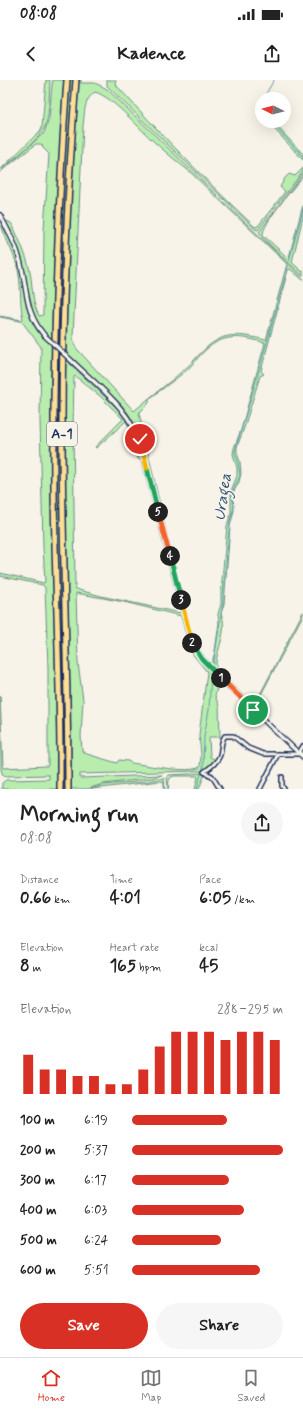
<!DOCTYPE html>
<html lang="en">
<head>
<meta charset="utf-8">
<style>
	body { margin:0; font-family:Mynerve,sans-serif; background:#f6f6f6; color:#222; height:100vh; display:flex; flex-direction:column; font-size:15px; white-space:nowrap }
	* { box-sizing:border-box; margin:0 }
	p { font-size:13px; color:#767676 }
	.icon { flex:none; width:22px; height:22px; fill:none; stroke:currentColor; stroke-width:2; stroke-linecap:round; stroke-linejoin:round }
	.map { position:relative; height:709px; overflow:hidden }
	.drawer { display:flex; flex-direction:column; background:#fff; flex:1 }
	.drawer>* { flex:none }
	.needle { width:26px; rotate:276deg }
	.fabs { position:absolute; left:255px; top:12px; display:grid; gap:8px }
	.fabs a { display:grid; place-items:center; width:36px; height:36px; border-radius:50%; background:#fff; box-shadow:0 4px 16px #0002; font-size:20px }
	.pin { position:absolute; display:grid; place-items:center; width:34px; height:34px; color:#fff; margin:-17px; border:2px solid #fff; border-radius:50%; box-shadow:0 1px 4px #0007 }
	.km { position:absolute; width:20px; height:20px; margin:-10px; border-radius:50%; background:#222; color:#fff; font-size:11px; line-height:20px; text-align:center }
	.round { display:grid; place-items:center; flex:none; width:42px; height:42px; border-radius:21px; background:#f6f6f6 }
	.head { display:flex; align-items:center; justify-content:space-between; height:68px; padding:0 20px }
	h1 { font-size:22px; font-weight:700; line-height:30px }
	.metrics { display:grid; grid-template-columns:repeat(3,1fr); gap:6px; height:68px; padding:4px 20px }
	.metrics div { display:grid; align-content:center }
	.metrics b { font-size:17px; font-weight:700 }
	.metrics small { font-size:11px; font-weight:400 }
	.metrics p { font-size:11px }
	.chart { height:112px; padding:8px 20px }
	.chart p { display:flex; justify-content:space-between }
	.chart svg { width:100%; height:72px; margin-top:4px; stroke:#d93025; stroke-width:6 }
	.cta { display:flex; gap:8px; margin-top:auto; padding:8px 20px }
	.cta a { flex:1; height:46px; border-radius:24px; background:#d93025; color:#fff; font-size:16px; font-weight:700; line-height:46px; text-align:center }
	.cta a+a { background:#f6f6f6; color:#222 }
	ul { padding:0 20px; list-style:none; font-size:13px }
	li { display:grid; grid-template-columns:64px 48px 1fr; align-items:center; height:30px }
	li i { height:10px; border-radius:5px; background:#d93025 }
	.status { display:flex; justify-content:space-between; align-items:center; height:28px; padding:0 20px; background:#fff; direction:ltr }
	.status svg { height:11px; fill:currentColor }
	header { display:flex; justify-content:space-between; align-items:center; height:52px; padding:0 20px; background:#fff; font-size:18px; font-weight:700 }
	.tab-bar { display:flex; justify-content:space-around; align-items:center; height:56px; border-top:1px solid #e0e0e0; background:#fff; font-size:11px; color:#767676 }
	.tab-bar a { display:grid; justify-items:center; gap:2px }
	.tab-bar .selected { color:#d93025 }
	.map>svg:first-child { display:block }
	.green { fill:#b9edae; stroke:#6a8e86; fill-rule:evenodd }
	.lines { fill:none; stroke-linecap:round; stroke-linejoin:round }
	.stream { stroke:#6099af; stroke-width:1 }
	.minor-casing { stroke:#1b2f5e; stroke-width:6 }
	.tertiary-casing { stroke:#1b2f5e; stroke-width:6 }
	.motorway-casing { stroke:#1b2f5e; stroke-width:8 }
	.minor { stroke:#f7f3e8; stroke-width:3 }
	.tertiary { stroke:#f7f3e8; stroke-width:3.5 }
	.motorway { stroke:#fdde96; stroke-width:5 }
	.tertiary-bridge-casing { stroke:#1b2f5e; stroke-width:6; stroke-linecap:butt }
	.tertiary-bridge { stroke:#f7f3e8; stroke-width:3.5 }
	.split-1-casing { stroke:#fff; stroke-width:8 }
	.split-2-casing { stroke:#fff; stroke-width:8 }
	.split-3-casing { stroke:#fff; stroke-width:8 }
	.split-4-casing { stroke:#fff; stroke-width:8 }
	.split-5-casing { stroke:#fff; stroke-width:8 }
	.split-6-casing { stroke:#fff; stroke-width:8 }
	.split-7-casing { stroke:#fff; stroke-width:8 }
	.split-1 { stroke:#f0652b; stroke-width:5 }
	.split-2 { stroke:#22a559; stroke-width:5 }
	.split-3 { stroke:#f5b400; stroke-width:5 }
	.split-4 { stroke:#22a559; stroke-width:5 }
	.split-5 { stroke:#f0652b; stroke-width:5 }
	.split-6 { stroke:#22a559; stroke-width:5 }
	.split-7 { stroke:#f5b400; stroke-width:5 }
	.labels { text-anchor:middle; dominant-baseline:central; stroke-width:3.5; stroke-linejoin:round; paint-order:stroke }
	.shield { fill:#f7f3e8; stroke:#5d6a87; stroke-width:1 }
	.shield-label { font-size:14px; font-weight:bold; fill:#1b2f5e }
	.water-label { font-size:16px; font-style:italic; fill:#325279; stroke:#f7f3e8 }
</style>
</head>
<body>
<div class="status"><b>08:08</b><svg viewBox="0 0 49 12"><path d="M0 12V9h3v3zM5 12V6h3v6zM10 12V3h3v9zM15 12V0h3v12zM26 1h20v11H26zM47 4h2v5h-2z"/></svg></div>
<header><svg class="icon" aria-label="back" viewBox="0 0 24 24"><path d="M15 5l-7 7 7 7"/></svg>Kadence<svg class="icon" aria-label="share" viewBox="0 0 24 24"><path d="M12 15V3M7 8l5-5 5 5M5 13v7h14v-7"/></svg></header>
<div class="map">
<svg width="303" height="709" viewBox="0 0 303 709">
	<rect width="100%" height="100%" fill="#f7f3e8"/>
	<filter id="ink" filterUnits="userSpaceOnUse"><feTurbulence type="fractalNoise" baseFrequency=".025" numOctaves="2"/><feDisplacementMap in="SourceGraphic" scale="8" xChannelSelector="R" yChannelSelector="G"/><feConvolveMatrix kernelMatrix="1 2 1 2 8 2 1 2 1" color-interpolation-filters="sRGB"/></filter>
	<g filter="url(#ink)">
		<path class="green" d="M 46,0 L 50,0 C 49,14 50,38 44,49 C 37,62 12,80 0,90 L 40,51 L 42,47 Z
			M 53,0 L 64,0 C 56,120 50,240 51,360 C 51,476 57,592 57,709 L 2,709 L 2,703 L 6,700 L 49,699 L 49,695 L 7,696 L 3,695 L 1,690 L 0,616 L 3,688 L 48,686 L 48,588 L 45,508 L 43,505 L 0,496 L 0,493 L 44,503 L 45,502 L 43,467 L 40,339 L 41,267 L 23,243 L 20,241 L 0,237 L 0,236 L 22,240 L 23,239 C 19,221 22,203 17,186 C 14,172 0,151 0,137 C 5,151 13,163 17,177 C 27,208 20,232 43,258 L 44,252 C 29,235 30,219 26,198 C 23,178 16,156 4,140 L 11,143 L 13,146 C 19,159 25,172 29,187 C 33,202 31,221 39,236 L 43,235 L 44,149 L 49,74 L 43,68 L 42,65 L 41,64 L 36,64 L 0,92 L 44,53 L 49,39 L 52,5 Z
			M 69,0 L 73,0 L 67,91 L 62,205 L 66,709 L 62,709 C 61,598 56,488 56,378 C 55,252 61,126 69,0 Z
			M 79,0 L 81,0 L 81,3 L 95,3 L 107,9 L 303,198 L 303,200 L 290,189 L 288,190 L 261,291 L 264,294 L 260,296 L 244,348 L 237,367 L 237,373 L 240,382 L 241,393 L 239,402 L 233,413 L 234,431 L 230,446 L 224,524 L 221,533 C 229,552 215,570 216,589 L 249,621 L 252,622 L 256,622 L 303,532 L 303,535 L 255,626 L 253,626 L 206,582 L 207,579 L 210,583 L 212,583 L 215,571 L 219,543 L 218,534 L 221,524 L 221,511 L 227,446 L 231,432 L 231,411 L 237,396 L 237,388 L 233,374 L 234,368 L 241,350 L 265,263 C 245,257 227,253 209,267 C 201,273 195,282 188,289 C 176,299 162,309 149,319 L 149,323 L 139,333 L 168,460 L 189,544 L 198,569 L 204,576 L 202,577 L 194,564 L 191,555 L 149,383 L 139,352 L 128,333 L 120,323 L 68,275 L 68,282 L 120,331 C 142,358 147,394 156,427 C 167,470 178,514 188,557 L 199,578 L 220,598 L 215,616 L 219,626 L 220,657 L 209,657 L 210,677 L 216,680 C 211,685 206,693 199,691 L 80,694 L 80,698 L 162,695 L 153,698 L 103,704 L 87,709 L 71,709 C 71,590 65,471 65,353 C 65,235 70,117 79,0 ZM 95,12 C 111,16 138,47 151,59 C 163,70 176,81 189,91 L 287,184 L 266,260 C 252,257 238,253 224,257 C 207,263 198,277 186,288 C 169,303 151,316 134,331 L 77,269 L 74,264 L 73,256 L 83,46 C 85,32 83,21 95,12 ZM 75,296 L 100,316 L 123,339 L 95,367 L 96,368 L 126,341 L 132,353 L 138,379 L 141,379 L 181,532 L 180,533 L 101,516 L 79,510 L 75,508 L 73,346 L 74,297 ZM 76,513 L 124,522 L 181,536 L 190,569 L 194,576 L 207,592 L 199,655 L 201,674 L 200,687 C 188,694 147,685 131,683 L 128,681 L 119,680 L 117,683 L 87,674 L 82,671 L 81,656 L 83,620 L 78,583 Z
			M 107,0 L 116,0 L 115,4 C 160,53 206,101 255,147 L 258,146 L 284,113 L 285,111 L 280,107 L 285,98 L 289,94 L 295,96 L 303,88 L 303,91 L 261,146 L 258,150 L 255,149 L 107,6 Z
			M 267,41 L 272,41 L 303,74 L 303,80 Z
			M 303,93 L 303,96 C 295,106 262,144 263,155 L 288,178 L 289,177 L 303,125 L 303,137 L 292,182 L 301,191 L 303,191 L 303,196 L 268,163 L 259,152 Z
			M 205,693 L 209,696 L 204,696 L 199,709 L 195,709 L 198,697 L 197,696 L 174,696 C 166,699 170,704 168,709 L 167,698 L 169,695 Z
			M 164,698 L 165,709 L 164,709 L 164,702 L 161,701 L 91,709 L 103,705 L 148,701 Z"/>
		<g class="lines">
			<path class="stream" d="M 266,19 L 267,12 L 274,0
				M 270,41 L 303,77
				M 289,181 L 303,130
				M 213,587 L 223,522 L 223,515 L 230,441 L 234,427 L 232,412 L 240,396 L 238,382 L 235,373 L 236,367 L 258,294 L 288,186
				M 203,690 L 204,656 L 209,630 L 211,593
				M 197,709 L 201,694"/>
			<g class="minor-casing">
				<path id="minor" d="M 299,673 L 303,666
					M 204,692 C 210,688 217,683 220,675 C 222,668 220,662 225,656 L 233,656 L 248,668 L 263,674 L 303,674
					M 204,692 L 212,696 L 220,709
					M 282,697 L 282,706 L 284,709
					M 260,709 L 278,674"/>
			</g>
			<g class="tertiary-casing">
				<path id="tertiary" d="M 0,135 C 7,149 15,162 19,177 C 28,206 23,230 44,255
					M 74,283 C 102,310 130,329 142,368 L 190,556 C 198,580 218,596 236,613 C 258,635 280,656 303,677"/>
			</g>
			<g class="motorway-casing">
				<path id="motorway" d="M 60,709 C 61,609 55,509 54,410 C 53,273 57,136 67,0
					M 68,709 C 68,589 62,469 62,349 C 62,233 67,116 76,0"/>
			</g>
			<use href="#minor" class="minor"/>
			<use href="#tertiary" class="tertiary"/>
			<use href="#motorway" class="motorway"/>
			<g class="tertiary-bridge-casing">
				<path id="tertiary-bridge" d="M 44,255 L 74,283"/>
			</g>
			<use href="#tertiary-bridge" class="tertiary-bridge"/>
		</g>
	</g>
	<g class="lines" filter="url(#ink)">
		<g class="split-1-casing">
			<path id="split-1" d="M 221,598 L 253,630"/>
		</g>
		<g class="split-2-casing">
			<path id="split-2" d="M 192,563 L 202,579 L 221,598"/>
		</g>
		<g class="split-3-casing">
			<path id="split-3" d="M 181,520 L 192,563"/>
		</g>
		<g class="split-4-casing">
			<path id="split-4" d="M 170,476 L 181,520"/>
		</g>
		<g class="split-5-casing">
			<path id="split-5" d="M 158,432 L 170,476"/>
		</g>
		<g class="split-6-casing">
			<path id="split-6" d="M 147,388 L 158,432"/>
		</g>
		<g class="split-7-casing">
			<path id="split-7" d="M 140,359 L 147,388"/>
		</g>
		<use href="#split-1" class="split-1"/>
		<use href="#split-2" class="split-2"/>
		<use href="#split-3" class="split-3"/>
		<use href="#split-4" class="split-4"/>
		<use href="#split-5" class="split-5"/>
		<use href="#split-6" class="split-6"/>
		<use href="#split-7" class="split-7"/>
	</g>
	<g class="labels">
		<rect class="shield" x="47" y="342" width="30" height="24" rx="3"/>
		<g class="shield-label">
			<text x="62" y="354">A-1</text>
		</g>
		<g class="water-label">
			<text transform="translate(223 417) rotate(-82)">Uragea</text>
		</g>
	</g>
</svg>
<div class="fabs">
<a><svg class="needle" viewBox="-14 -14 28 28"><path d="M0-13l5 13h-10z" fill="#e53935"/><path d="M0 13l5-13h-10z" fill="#767676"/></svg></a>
</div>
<div class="pin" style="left:253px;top:630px;background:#1e9e55"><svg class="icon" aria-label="arrive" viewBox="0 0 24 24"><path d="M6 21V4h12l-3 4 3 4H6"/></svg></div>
<div class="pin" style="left:140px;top:359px;background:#d93025"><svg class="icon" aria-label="check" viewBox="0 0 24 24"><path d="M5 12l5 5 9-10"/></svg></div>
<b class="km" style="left:221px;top:598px">1</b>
<b class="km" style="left:192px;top:563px">2</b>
<b class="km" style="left:181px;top:520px">3</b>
<b class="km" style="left:170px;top:476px">4</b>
<b class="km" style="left:158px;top:432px">5</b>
</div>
<section class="drawer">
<div class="head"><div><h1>Morning run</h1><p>08:08</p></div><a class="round"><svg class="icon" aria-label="share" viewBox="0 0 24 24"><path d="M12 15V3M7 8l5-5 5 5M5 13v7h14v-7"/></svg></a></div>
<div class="metrics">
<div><p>Distance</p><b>0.66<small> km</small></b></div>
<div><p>Time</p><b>4:01</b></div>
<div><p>Pace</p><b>6:05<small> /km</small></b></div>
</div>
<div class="metrics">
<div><p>Elevation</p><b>8<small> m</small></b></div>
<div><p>Heart rate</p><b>165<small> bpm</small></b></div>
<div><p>kcal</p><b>45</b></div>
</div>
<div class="chart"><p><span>Elevation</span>288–295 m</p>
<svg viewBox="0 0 160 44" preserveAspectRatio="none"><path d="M5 44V20M15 44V29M25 44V29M35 44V33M45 44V33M55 44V38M65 44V38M75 44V29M85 44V15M95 44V6M105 44V6M115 44V6M125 44V11M135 44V6M145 44V6M155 44V11"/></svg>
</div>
<ul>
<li><b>100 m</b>6:19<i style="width:63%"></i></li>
<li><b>200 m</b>5:37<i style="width:100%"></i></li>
<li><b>300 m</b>6:17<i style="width:64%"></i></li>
<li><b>400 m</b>6:03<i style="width:74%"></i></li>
<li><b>500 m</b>6:24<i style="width:59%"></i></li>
<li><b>600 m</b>5:51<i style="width:85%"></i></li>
</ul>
<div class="cta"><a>Save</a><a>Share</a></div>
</section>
<nav class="tab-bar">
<a class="selected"><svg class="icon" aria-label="home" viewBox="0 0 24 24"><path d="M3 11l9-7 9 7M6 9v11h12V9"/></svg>Home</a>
<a><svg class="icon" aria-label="map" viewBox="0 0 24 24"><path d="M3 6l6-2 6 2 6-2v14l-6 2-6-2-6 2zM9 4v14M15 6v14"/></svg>Map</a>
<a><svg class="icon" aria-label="saved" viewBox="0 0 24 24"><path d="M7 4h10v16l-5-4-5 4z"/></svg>Saved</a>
</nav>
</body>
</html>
